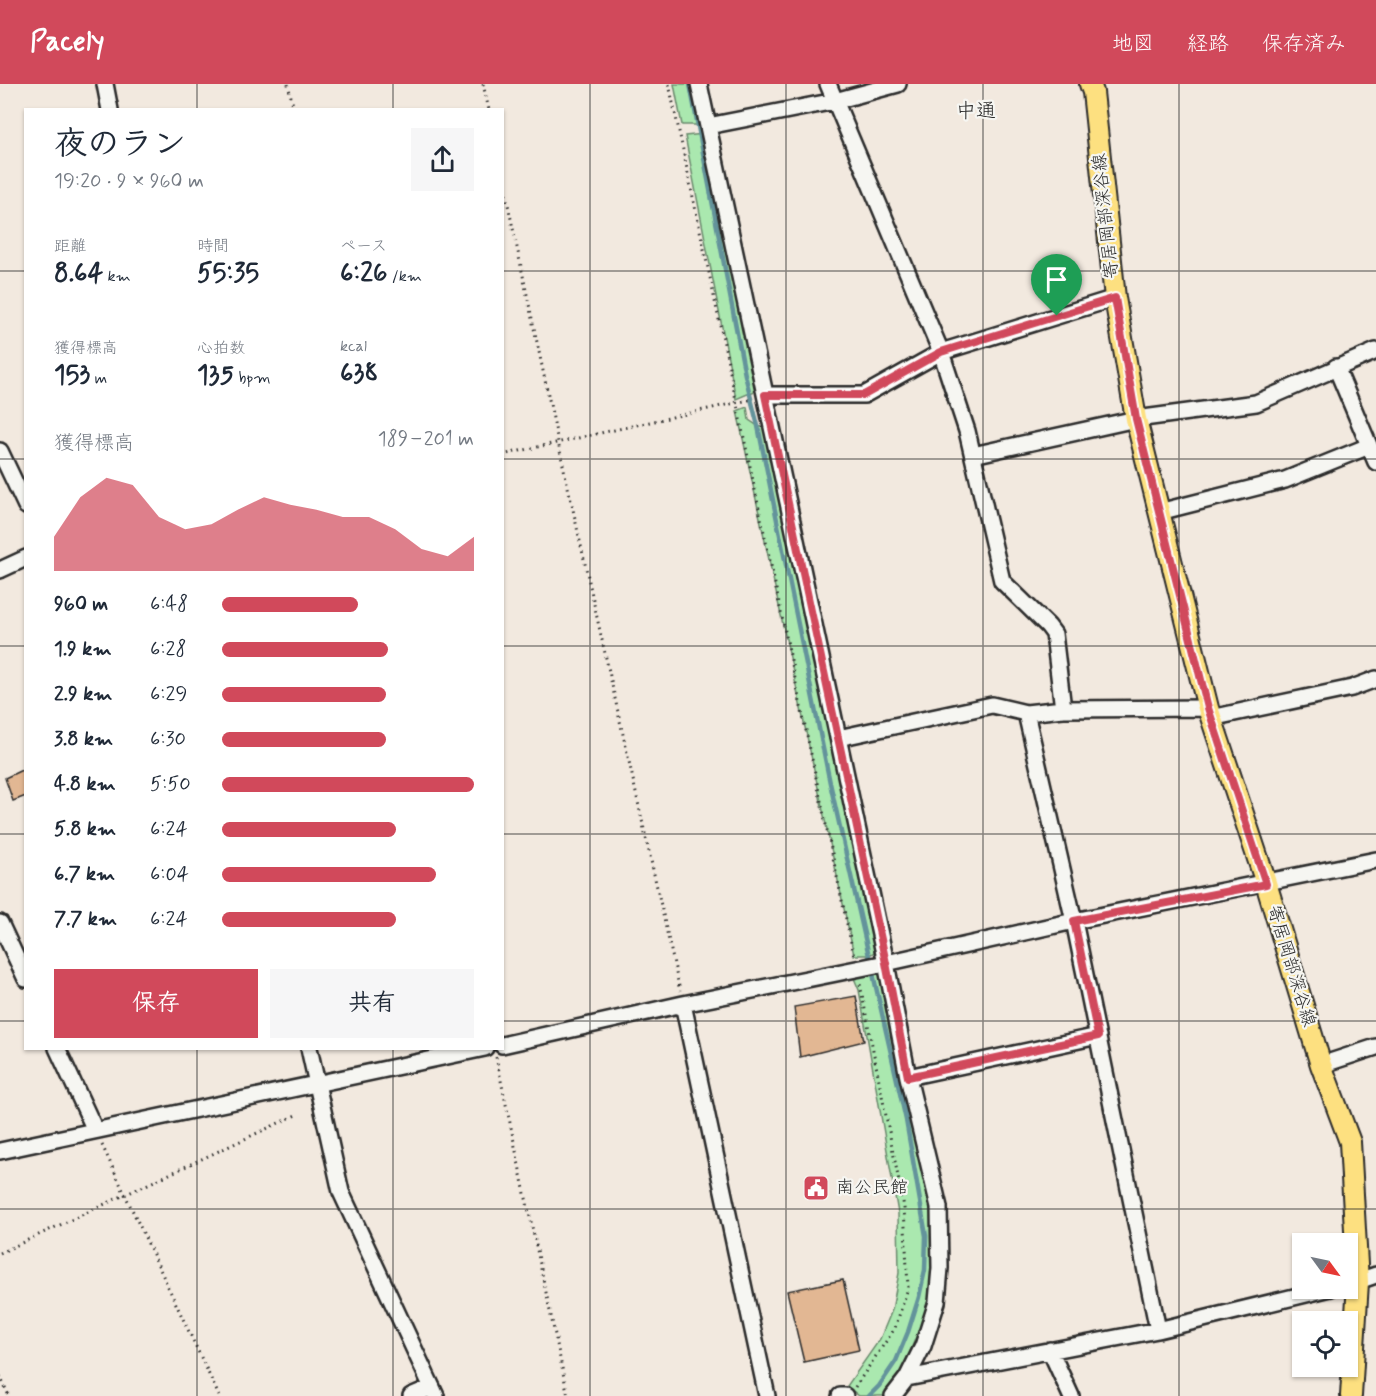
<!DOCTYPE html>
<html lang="ja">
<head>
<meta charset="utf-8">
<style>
	body { margin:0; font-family:Mynerve,"Klee One",sans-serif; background:#f6f6f7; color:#1f2937; height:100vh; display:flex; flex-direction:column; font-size:22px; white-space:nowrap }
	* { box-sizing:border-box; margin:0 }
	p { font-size:20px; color:#747a83 }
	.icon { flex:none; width:33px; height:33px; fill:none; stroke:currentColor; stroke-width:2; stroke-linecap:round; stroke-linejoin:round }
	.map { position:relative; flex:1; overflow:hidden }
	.side { position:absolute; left:24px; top:24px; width:480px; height:942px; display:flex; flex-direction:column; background:#fff; border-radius:0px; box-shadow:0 2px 4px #0004 }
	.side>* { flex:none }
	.needle { width:39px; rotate:123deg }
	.buttons { position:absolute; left:1292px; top:1149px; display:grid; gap:12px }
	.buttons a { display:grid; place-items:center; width:66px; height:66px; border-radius:0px; background:#fff; box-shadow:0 2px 4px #0004; font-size:30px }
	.pin { position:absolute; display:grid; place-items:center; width:51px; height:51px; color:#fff; margin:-62px -26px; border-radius:50% 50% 50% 0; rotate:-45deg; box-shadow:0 0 6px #0007 }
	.pin .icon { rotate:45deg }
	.round { display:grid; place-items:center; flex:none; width:63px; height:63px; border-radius:0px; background:#f6f6f7 }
	.head { display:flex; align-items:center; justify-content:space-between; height:102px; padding:0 30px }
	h1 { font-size:33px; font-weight:700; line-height:45px }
	.figures { display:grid; grid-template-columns:repeat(3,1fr); gap:9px; height:102px; padding:6px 30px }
	.figures div { display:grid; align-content:center }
	.figures b { font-size:26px; font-weight:700 }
	.figures small { font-size:16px; font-weight:400 }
	.figures p { font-size:16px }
	.chart { height:168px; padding:12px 30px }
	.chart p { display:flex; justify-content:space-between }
	.chart svg { width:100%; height:108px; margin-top:6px; fill:#d1495b; opacity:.7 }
	.primary-button { display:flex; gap:12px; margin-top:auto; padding:12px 30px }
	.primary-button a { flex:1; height:69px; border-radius:0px; background:#d1495b; color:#fff; font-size:24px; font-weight:700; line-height:69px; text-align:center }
	.primary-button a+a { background:#f6f6f7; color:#1f2937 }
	ul { padding:0 30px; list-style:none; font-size:20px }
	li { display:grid; grid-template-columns:96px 72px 1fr; align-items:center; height:45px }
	li i { height:15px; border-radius:8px; background:#d1495b }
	header { display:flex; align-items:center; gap:36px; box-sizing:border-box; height:84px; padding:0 30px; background:#d1495b; color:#fff }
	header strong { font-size:28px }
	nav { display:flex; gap:33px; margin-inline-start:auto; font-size:21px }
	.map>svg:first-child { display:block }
	.green { fill:#aae8af; stroke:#6a8a6d; stroke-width:1.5 }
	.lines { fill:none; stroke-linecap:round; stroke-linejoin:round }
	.stream { stroke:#63939b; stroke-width:4.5 }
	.building { fill:#e2b793; stroke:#2b2b2b; stroke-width:1.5 }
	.minor-casing { stroke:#2b2b2b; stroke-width:20 }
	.major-casing { stroke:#2b2b2b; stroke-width:24 }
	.path { stroke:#2b2b2b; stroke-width:3; stroke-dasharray:1.5 4.5; stroke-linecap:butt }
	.minor { stroke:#f6f6f2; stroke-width:15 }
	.major { stroke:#fde080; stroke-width:20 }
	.route-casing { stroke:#fff; stroke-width:12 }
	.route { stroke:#d1495b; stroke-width:8 }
	.grid { fill:none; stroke:#2b2b2b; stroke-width:1.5; stroke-opacity:0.55 }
	.labels { text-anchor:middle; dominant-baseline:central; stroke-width:4.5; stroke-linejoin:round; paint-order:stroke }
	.street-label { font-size:18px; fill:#2b2b2b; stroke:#f6f6f2 }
	.poi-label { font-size:18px; fill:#2b2b2b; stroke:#f6f6f2; text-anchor:start }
	.neighbourhood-label { font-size:20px; fill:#2b2b2b; stroke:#f6f6f2 }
</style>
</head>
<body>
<header>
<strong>Pacely</strong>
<nav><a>地図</a><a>経路</a><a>保存済み</a></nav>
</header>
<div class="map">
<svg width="1376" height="1312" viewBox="0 0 1376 1312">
	<rect width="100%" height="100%" fill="#f2e9df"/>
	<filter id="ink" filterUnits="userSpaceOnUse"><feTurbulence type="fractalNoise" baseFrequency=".0167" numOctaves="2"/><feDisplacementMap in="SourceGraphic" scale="12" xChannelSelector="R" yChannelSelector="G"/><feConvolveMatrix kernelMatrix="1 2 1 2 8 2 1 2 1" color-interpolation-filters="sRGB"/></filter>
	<g filter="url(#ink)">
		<path class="green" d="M 674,0 L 695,0 L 701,41 L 682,41 Z
			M 704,50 L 757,306 L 736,315 L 685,52 Z
			M 747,323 L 749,336 L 758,342 L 767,345 L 877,867 L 869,871 L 854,871 L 737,327 Z
			M 883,888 L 934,1124 L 935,1183 L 931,1216 L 900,1292 L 884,1312 L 859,1312 L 847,1302 L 880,1255 L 892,1226 L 899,1189 L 898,1129 L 859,906 L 854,894 Z"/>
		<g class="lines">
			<path class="stream" d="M 690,0 L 745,291 L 758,342 L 830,699 L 906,1036 L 926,1152 L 925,1186 L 919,1213 L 908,1248 L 896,1277 L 879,1302 L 869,1312"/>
		</g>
		<path class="building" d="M 26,684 L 26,712 L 13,717 L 5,694 Z
			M 856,912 L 864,957 L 800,973 L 794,923 Z
			M 843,1196 L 859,1266 L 804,1278 L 787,1207 Z"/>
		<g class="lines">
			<g class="minor-casing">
				<path id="minor" d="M 105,0 L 110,26
					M 699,0 L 886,879 L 908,993 L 939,1123 L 940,1184 L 937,1218 L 923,1262 L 907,1294 L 893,1312
					M 828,0 L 941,268 L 967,347 L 1002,497 L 1048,542 L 1054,550 L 1063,625
					M 708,42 L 835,17 L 898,0
					M 1336,283 L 1376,378
					M 765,311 L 864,311 L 941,268 L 1115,214
					M 0,367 L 26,422
					M 973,371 L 1136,335 L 1256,319 L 1376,267
					M 1159,428 L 1285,396 L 1369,362
					M 0,486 L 26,474
					M 1026,629 L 1074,837 L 1158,1246
					M 1211,634 L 1352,604 L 1376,595
					M 838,654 L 992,621 L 1026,629 L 1063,625 L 1208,624
					M 0,839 L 26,895
					M 683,920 L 767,1312
					M 502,961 L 683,920 L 886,879 L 1074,837 L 1376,776
					M 57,964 L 95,1046
					M 309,964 L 341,1108 L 436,1312
					M 1321,981 L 1376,963
					M 908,993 L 1098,952
					M 0,1067 L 485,964
					M 1347,1201 L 1376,1191
					M 1050,1266 L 1071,1312
					M 907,1294 L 1158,1246 L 1331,1204
					M 411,1312 L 432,1303
					M 840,1312 L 845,1312"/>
			</g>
			<g class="major-casing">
				<path id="major" d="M 1090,0 L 1093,8 L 1115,214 L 1136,335 L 1208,624 L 1266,799 L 1321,981 L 1350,1058 L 1358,1198 L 1351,1312"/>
			</g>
			<path class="path" d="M 288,0 L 294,26
				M 483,0 L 489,26
				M 669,0 L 854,873
				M 502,92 L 558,358 L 680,907
				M 502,371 L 753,315
				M 496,973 L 568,1312
				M 102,1061 L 219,1312
				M 0,1169 L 296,1031
				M 0,1292 L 9,1312
				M 855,1303 L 895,1244 L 908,1204 L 904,1123 L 860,900"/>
			<use href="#minor" class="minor"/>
			<use href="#major" class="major"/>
		</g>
	</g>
	<g class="lines" filter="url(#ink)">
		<g class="route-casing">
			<path id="route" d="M 1115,214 L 1136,335 L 1208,624 L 1266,800 L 1074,837 L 1098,952 L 908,993 L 886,879 L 765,311 L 864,311 L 941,268 Z"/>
		</g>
		<use href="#route" class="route"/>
	</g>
	<path class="grid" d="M 197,0 L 197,26M 393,0 L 393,26M 590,0 L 590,1312M 786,0 L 786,1312M 983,0 L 983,1312M 1179,0 L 1179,1312M 0,187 L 26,187M 502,187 L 1376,187M 0,375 L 26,375M 502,375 L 1376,375M 0,562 L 26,562M 502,562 L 1376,562M 0,750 L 26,750M 502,750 L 1376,750M 0,937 L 26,937M 502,937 L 1376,937M 197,964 L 197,1312M 393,964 L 393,1312M 0,1125 L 1376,1125"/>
	<defs>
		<g id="civic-square" transform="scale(1.35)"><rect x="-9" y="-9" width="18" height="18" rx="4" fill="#d1495b" stroke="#f6f6f2"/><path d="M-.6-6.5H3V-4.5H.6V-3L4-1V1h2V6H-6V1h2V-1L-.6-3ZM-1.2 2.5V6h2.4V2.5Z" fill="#fff"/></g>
	</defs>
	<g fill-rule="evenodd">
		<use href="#civic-square" x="816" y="1104"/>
	</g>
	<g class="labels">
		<g class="street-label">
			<text transform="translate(1106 132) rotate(-96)">寄居岡部深谷線</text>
			<text transform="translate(1291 882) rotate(73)">寄居岡部深谷線</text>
		</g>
		<g class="poi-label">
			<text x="836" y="1104">南公民館</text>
		</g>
		<g class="neighbourhood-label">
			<text x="976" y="27">中通</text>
		</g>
	</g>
</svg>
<div class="buttons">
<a><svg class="needle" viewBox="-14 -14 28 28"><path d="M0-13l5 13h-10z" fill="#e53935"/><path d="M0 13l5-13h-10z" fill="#747a83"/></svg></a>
<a><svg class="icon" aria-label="locate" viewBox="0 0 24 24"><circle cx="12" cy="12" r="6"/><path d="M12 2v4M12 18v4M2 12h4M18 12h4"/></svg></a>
</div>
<div class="pin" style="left:1057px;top:232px;background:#1e9e55"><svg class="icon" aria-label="arrive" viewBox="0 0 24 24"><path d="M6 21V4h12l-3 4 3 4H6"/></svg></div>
<section class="side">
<div class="head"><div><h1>夜のラン</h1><p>19:20 · 9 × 960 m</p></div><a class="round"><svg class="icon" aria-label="share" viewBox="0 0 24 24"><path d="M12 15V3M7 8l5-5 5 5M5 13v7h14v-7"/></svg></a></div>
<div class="figures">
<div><p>距離</p><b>8.64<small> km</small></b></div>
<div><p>時間</p><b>55:35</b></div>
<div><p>ペース</p><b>6:26<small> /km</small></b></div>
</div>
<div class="figures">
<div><p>獲得標高</p><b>153<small> m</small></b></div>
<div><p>心拍数</p><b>135<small> bpm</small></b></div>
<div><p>kcal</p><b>638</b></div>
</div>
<div class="chart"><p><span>獲得標高</span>189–201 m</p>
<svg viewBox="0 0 160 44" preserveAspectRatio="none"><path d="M0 44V30L10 14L20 6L30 9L40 22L50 27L60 25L70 19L80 14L90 17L100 19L110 22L120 22L130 27L140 35L150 38L160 30V44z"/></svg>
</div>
<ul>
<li><b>960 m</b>6:48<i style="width:54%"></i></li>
<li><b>1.9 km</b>6:28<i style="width:66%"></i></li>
<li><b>2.9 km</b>6:29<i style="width:65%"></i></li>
<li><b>3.8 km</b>6:30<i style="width:65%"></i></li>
<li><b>4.8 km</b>5:50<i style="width:100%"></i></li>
<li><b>5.8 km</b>6:24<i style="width:69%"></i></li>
<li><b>6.7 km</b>6:04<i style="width:85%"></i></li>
<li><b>7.7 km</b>6:24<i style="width:69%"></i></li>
</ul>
<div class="primary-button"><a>保存</a><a>共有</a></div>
</section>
</div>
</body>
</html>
